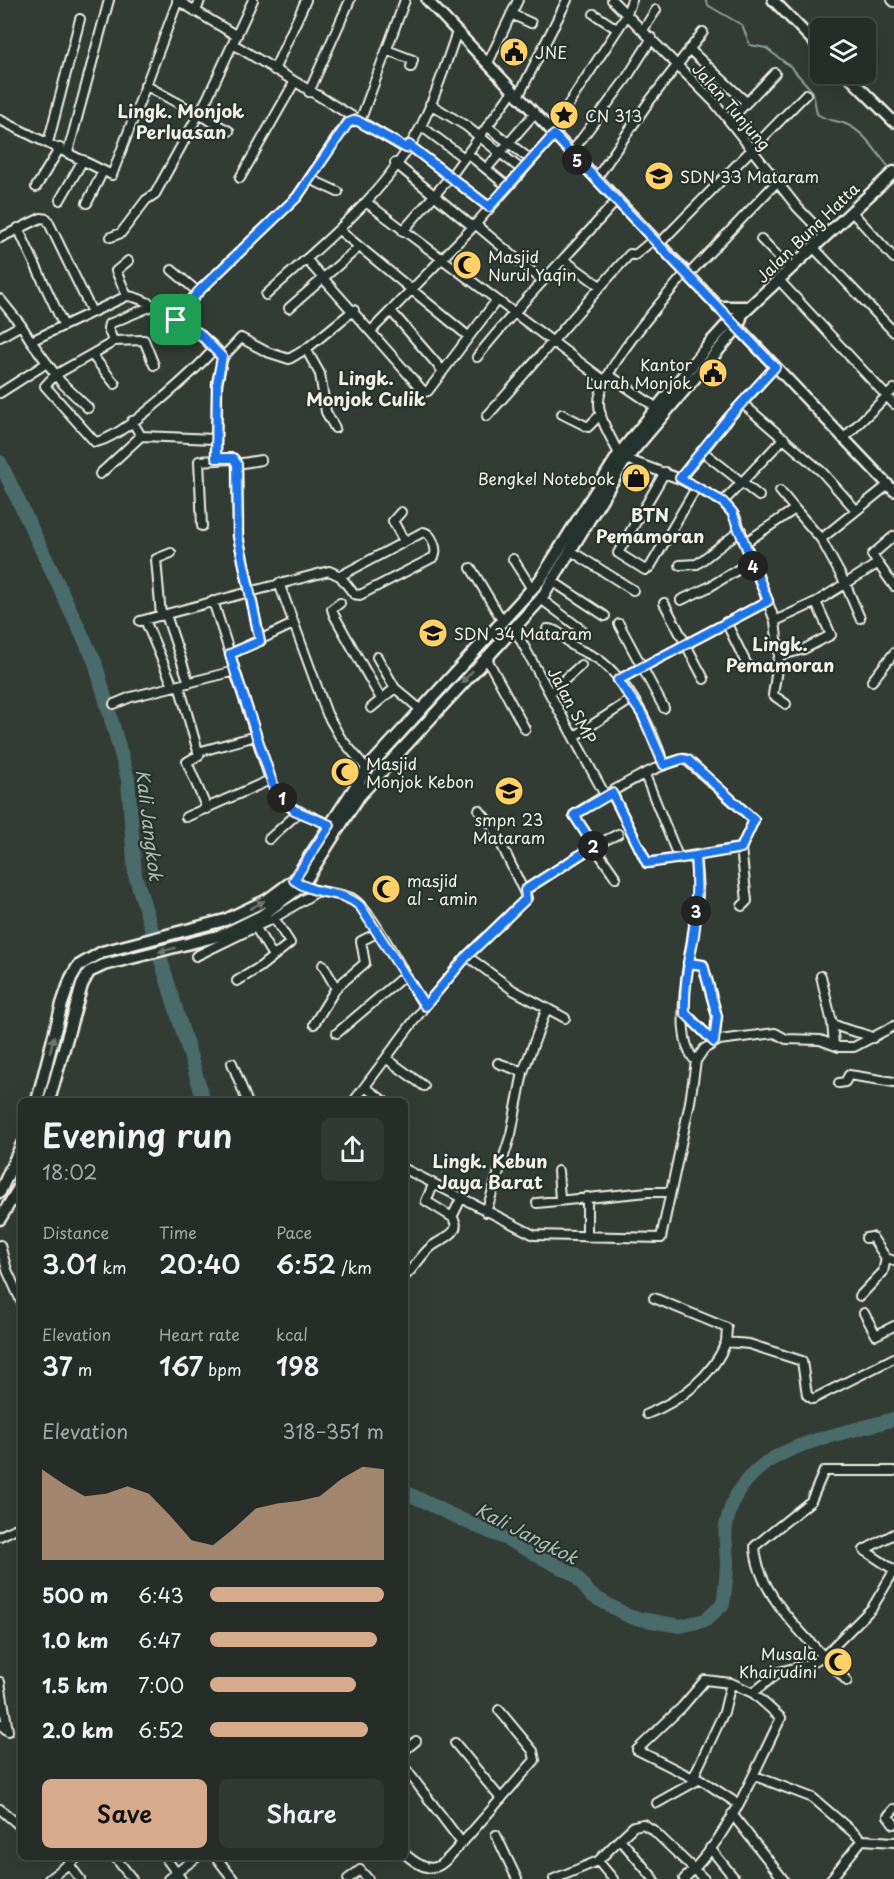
<!DOCTYPE html>
<html lang="en">
<head>
<meta charset="utf-8">
<style>
	body { margin:0; font-family:"Playpen Sans",sans-serif; background:#323834; color:#f1f3f6; height:100vh; display:flex; flex-direction:column; font-size:22px; white-space:nowrap }
	* { box-sizing:border-box; margin:0 }
	p { font-size:20px; color:#a4a7a8 }
	.icon { flex:none; width:33px; height:33px; fill:none; stroke:currentColor; stroke-width:2; stroke-linecap:round; stroke-linejoin:round }
	.map { position:relative; flex:1; overflow:hidden }
	.side { position:absolute; left:18px; top:1098px; width:390px; height:762px; display:flex; flex-direction:column; background:#262c28; border-radius:9px; box-shadow:0 6px 24px #0002,0 0 0 2px #424845 }
	.side>* { flex:none }
	.buttons { position:absolute; left:810px; top:18px; display:grid; gap:12px }
	.buttons a { display:grid; place-items:center; width:66px; height:66px; border-radius:9px; background:#262c28; box-shadow:0 6px 24px #0002,0 0 0 2px #424845; font-size:30px }
	.pin { position:absolute; display:grid; place-items:center; width:51px; height:51px; color:#fff; margin:-26px; border-radius:12px; box-shadow:0 3px 9px #0006 }
	.km { position:absolute; width:30px; height:30px; margin:-15px; border-radius:50%; background:#222; color:#fff; font-size:16px; line-height:30px; text-align:center }
	.round { display:grid; place-items:center; flex:none; width:63px; height:63px; border-radius:9px; background:#323834 }
	.head { display:flex; align-items:center; justify-content:space-between; height:102px; padding:0 24px }
	h1 { font-size:33px; font-weight:600; line-height:45px }
	.metrics { display:grid; grid-template-columns:repeat(3,1fr); gap:9px; height:102px; padding:6px 24px }
	.metrics div { display:grid; align-content:center }
	.metrics b { font-size:26px; font-weight:600 }
	.metrics small { font-size:16px; font-weight:400 }
	.metrics p { font-size:16px }
	.chart { height:168px; padding:12px 24px }
	.chart p { display:flex; justify-content:space-between }
	.chart svg { width:100%; height:108px; margin-top:6px; fill:#d6ab8b; opacity:.7 }
	.button { display:flex; gap:12px; margin-top:auto; padding:12px 24px }
	.button a { flex:1; height:69px; border-radius:9px; background:#d6ab8b; color:#111; font-size:24px; font-weight:600; line-height:69px; text-align:center }
	.button a+a { background:#323834; color:#f1f3f6 }
	ul { padding:0 24px; list-style:none; font-size:20px }
	li { display:grid; grid-template-columns:96px 72px 1fr; align-items:center; height:45px }
	li i { height:15px; border-radius:8px; background:#d6ab8b }
	.map>svg:first-child { display:block }
	.lines { fill:none; stroke-linecap:round; stroke-linejoin:round }
	.stream { stroke:#8da19d; stroke-width:2 }
	.river { stroke:#486c6b; stroke-width:14 }
	.minor-casing { stroke:#f4f1e8; stroke-width:12 }
	.tertiary-casing { stroke:#f4f1e8; stroke-width:14 }
	.secondary-casing { stroke:#f4f1e8; stroke-width:15 }
	.minor { stroke:#26332d; stroke-width:8 }
	.tertiary { stroke:#26332d; stroke-width:9 }
	.secondary { stroke:#26332d; stroke-width:10 }
	.oneway { fill:#6e766e }
	.route-casing { stroke:#fff; stroke-width:12 }
	.route { stroke:#1a73e8; stroke-width:8 }
	.labels { text-anchor:middle; dominant-baseline:central; stroke-width:4.5; stroke-linejoin:round; paint-order:stroke }
	.poi-label { font-size:16px; fill:#f4f1e8; stroke:#26332d; text-anchor:start }
	.street-label { font-size:16px; fill:#f4f1e8; stroke:#26332d }
	.neighbourhood-label { font-size:18px; font-weight:bold; fill:#f4f1e8; stroke:#26332d }
	.water-label { font-size:18px; font-style:italic; fill:#afbcb6; stroke:#26332d }
</style>
</head>
<body>
<div class="map">
<svg width="894" height="1879" viewBox="0 0 894 1879">
	<rect width="100%" height="100%" fill="#333b35"/>
	<filter id="ink" filterUnits="userSpaceOnUse"><feTurbulence type="fractalNoise" baseFrequency=".0167" numOctaves="2"/><feDisplacementMap in="SourceGraphic" scale="12" xChannelSelector="R" yChannelSelector="G"/><feConvolveMatrix kernelMatrix="1 2 1 2 8 2 1 2 1" color-interpolation-filters="sRGB"/></filter>
	<g filter="url(#ink)">
		<g class="lines">
			<path class="stream" d="M 705,0 L 709,6 L 742,25 L 750,45 L 766,48 L 791,67 L 813,92 L 817,114 C 831,123 837,119 848,125 C 865,133 876,152 888,166"/>
			<path class="river" d="M 0,462 L 95,662 L 128,779 L 135,875 L 204,1101
				M 405,1492 L 462,1520 L 507,1539 L 575,1575 L 591,1595 L 630,1617 L 680,1626 L 706,1620 L 723,1604 C 725,1590 727,1576 727,1563 C 727,1551 724,1537 726,1526 C 740,1444 830,1439 894,1419"/>
			<g class="minor-casing">
				<path id="minor" d="M 177,0 L 237,36
					M 612,0 L 715,103 L 797,207 L 825,236
					M 892,0 L 894,2
					M 196,12 L 200,0
					M 511,14 L 531,23
					M 594,14 L 617,29
					M 643,30 L 656,10
					M 233,44 L 406,149
					M 689,49 L 746,102
					M 387,50 L 413,60 L 411,67
					M 488,63 L 518,0
					M 274,70 L 306,0
					M 145,85 L 229,131
					M 309,92 L 350,0
					M 518,97 L 567,0
					M 430,104 L 466,126 L 522,170
					M 0,120 L 112,175 L 178,0
					M 729,121 L 775,73
					M 421,126 L 464,158
					M 488,127 L 531,160
					M 551,131 L 625,18 L 632,0
					M 48,143 L 80,19
					M 409,145 L 489,207
					M 68,152 L 109,0
					M 571,153 L 626,79 L 652,38
					M 468,154 L 507,186
					M 395,163 L 473,227
					M 487,168 L 534,114
					M 240,178 L 294,83
					M 310,179 L 338,192
					M 596,179 L 648,103 L 703,32
					M 36,187 L 60,148
					M 60,200 L 83,160
					M 366,202 L 605,381
					M 87,203 L 103,171
					M 851,211 L 894,258
					M 475,224 L 543,281
					M 18,228 L 63,324
					M 339,230 L 468,336
					M 403,231 L 451,176 L 513,91
					M 111,237 L 121,233 L 146,200 L 155,194 L 207,99 L 253,0
					M 0,238 L 41,218 L 47,219 L 91,310
					M 761,239 L 790,269
					M 658,245 L 806,94
					M 813,247 L 894,332
					M 306,259 L 424,392 L 428,391 L 496,301
					M 564,260 L 600,286
					M 172,270 L 198,292
					M 687,276 L 777,182
					M 779,280 L 894,404
					M 266,295 C 321,245 383,197 419,130 C 435,100 445,65 457,32
					M 127,296 L 116,271 L 128,261
					M 0,299 L 21,325
					M 152,306 L 109,324 L 108,328 L 113,341 L 110,344 L 55,375 L 45,386 L 95,442 C 122,439 196,370 215,348
					M 289,308 L 358,248
					M 391,311 L 442,370
					M 176,320 L 198,292 L 297,197 L 345,125 L 362,116 L 405,0
					M 372,330 L 473,227 L 554,135
					M 0,337 L 21,325 L 31,341
					M 113,341 L 144,340 L 154,365
					M 306,349 L 320,374 L 326,412 L 335,428
					M 92,355 L 115,384
					M 223,357 L 241,338 L 267,352 L 289,359 L 306,349 L 354,310
					M 477,357 C 520,302 570,254 616,201
					M 609,375 L 657,408
					M 0,393 L 47,363
					M 742,403 L 822,472 L 856,510
					M 88,408 L 61,382 L 31,341 L 127,296 C 148,297 211,339 223,357 L 217,384 L 216,458
					M 562,414 L 588,427 L 601,414
					M 487,416 C 535,363 581,307 630,254 L 635,255 L 653,240
					M 141,436 L 215,439
					M 843,439 L 894,389
					M 702,451 L 759,496
					M 619,454 C 612,439 599,420 599,403 C 598,373 664,298 685,274
					M 626,459 L 680,479 L 723,502 L 735,516 L 775,621 L 779,656 L 773,695 L 786,704
					M 237,464 L 261,460
					M 665,472 L 618,553 L 645,570 L 650,567 L 696,488
					M 100,474 L 141,436 L 132,421
					M 680,479 L 728,419 L 775,367
					M 780,491 L 795,509
					M 723,502 L 784,438
					M 401,512 L 393,521 L 404,541
					M 202,526 L 199,461 L 234,459 L 237,464 L 238,536 L 260,641
					M 894,536 L 872,555 L 894,586
					M 821,539 L 888,485
					M 746,542 L 795,509 L 821,539 L 845,583 L 860,618
					M 571,551 L 633,590
					M 513,559 L 532,589
					M 680,565 L 697,564 L 741,530
					M 471,568 L 503,622
					M 552,581 L 605,616
					M 279,583 L 327,714 L 340,737 L 367,769
					M 541,599 L 582,630
					M 681,600 L 709,587 L 752,561
					M 213,601 L 230,654
					M 340,603 L 332,609 L 334,615 L 381,699
					M 664,603 L 704,679
					M 166,615 L 189,683
					M 161,616 L 156,559 L 171,553
					M 145,620 L 173,686
					M 140,621 L 329,571 L 340,576 L 354,594 L 360,595 L 434,557 C 438,550 432,533 423,532 L 340,576
					M 775,621 L 816,602 L 877,564
					M 726,622 L 746,663
					M 619,624 L 664,708
					M 514,628 L 605,795
					M 547,629 C 559,629 564,639 573,646 C 581,651 590,654 598,659 C 629,681 653,730 664,765
					M 779,656 L 804,649 L 831,635 L 816,602
					M 377,657 L 395,688 L 421,710
					M 486,657 L 525,729
					M 235,671 L 256,736
					M 618,680 L 768,601
					M 872,681 L 894,653
					M 179,685 L 199,755 L 187,762 L 207,809
					M 551,692 L 581,665
					M 114,704 L 131,697 L 235,671 L 230,654 L 293,624
					M 371,708 L 395,688
					M 575,736 L 632,699
					M 198,752 L 256,736 L 270,780
					M 645,775 L 679,859
					M 612,793 L 647,863 L 741,848
					M 186,817 L 270,780 L 288,806 L 330,825
					M 269,839 L 298,813
					M 616,878 L 594,846 L 618,834
					M 300,884 C 316,894 333,891 349,897 C 372,905 407,983 425,1006
					M 525,890 L 594,846 L 574,815 C 602,797 654,764 685,759 L 754,820 L 741,848 L 747,901 L 742,906
					M 256,928 L 273,956
					M 196,956 L 274,918
					M 467,956 L 513,990 L 565,1018
					M 688,963 L 703,965 L 717,1016 L 714,1042
					M 323,965 L 336,988
					M 821,976 L 832,1023 C 845,1032 866,1032 873,1038
					M 237,981 L 260,967 L 290,943 L 274,918 L 318,891
					M 685,1013 L 714,1042
					M 832,1023 L 834,1045
					M 314,1024 L 336,988 L 365,963 L 361,941 L 379,932
					M 337,1033 L 404,976
					M 387,1059 L 424,1086
					M 696,1061 L 704,1049 L 719,1040 L 775,1033 L 786,1039 L 820,1040 L 839,1047 L 854,1047 L 894,1026
					M 232,1063 L 247,1101
					M 498,1063 L 523,1072
					M 839,1083 L 845,1082 L 849,1075 L 894,1082
					M 365,1087 L 384,1101
					M 354,1101 L 425,1006 L 467,956 L 527,898 L 493,827 L 479,810
					M 405,1169 L 534,1235 L 661,1238 L 690,1102 L 696,1061 C 667,1036 697,932 698,894 C 698,881 696,869 695,856
					M 558,1171 L 560,1199
					M 433,1185 L 426,1201 L 452,1217 L 461,1199
					M 587,1197 L 587,1237
					M 537,1203 L 648,1192 L 670,1192
					M 486,1212 L 511,1134 L 523,1072 L 547,1008
					M 866,1238 L 872,1237 L 886,1258 L 894,1261
					M 0,1245 L 7,1270 L 21,1301
					M 405,1276 C 415,1267 421,1255 431,1247 C 440,1239 465,1233 452,1217
					M 860,1296 L 883,1272 L 886,1258
					M 654,1298 L 727,1328 L 726,1342
					M 864,1313 L 876,1335 L 894,1326
					M 647,1414 C 680,1401 713,1376 726,1342 L 749,1344 L 802,1361 L 807,1395 L 813,1399 L 894,1358
					M 894,1534 L 864,1550 L 894,1570
					M 0,1536 L 21,1526
					M 847,1681 C 815,1645 757,1598 755,1546 L 811,1501 L 824,1471 L 894,1471
					M 0,1682 L 8,1731 L 0,1724
					M 753,1693 L 779,1672 L 809,1664 L 825,1655 L 872,1608 L 894,1571
					M 455,1743 L 501,1799
					M 405,1750 L 416,1741
					M 405,1768 L 462,1843 L 535,1760 L 533,1751 L 499,1710
					M 755,1776 L 813,1798 L 862,1840 L 894,1842
					M 693,1778 L 637,1750 L 682,1707 L 705,1680 L 731,1683
					M 657,1803 L 700,1779 L 738,1804
					M 0,1809 L 21,1827
					M 894,1809 L 888,1816 L 894,1824
					M 732,1814 L 783,1879
					M 496,1835 L 517,1879
					M 620,1839 L 634,1826 L 643,1824 L 653,1830 L 704,1879
					M 710,1848 L 735,1879
					M 405,1854 C 434,1879 440,1867 462,1843
					M 115,1857 L 132,1879
					M 165,1857 L 181,1879
					M 216,1857 L 233,1879
					M 598,1861 L 613,1879
					M 69,1864 L 80,1879
					M 49,1879 L 78,1857
					M 168,1879 L 197,1857
					M 348,1879 L 360,1870 L 368,1879
					M 554,1879 L 598,1861 L 620,1839 L 654,1879
					M 684,1879 C 730,1837 753,1773 781,1718 L 753,1693 L 731,1683 L 724,1712 L 693,1778 L 695,1780
					M 831,1879 L 862,1840"/>
			</g>
			<g class="tertiary-casing">
				<path id="tertiary" d="M 427,0 L 894,491
					M 773,0 L 820,48
					M 846,74 L 894,122"/>
			</g>
			<g class="secondary-casing">
				<path id="secondary" d="M 718,307 L 749,307
					M 37,1101 L 62,1004 L 71,978 L 78,966 L 102,952 L 225,920 L 267,900 L 294,880 L 367,769 L 540,580 L 619,454 L 711,342 L 731,320 L 742,314 L 894,172
					M 49,1101 L 82,985 L 89,972 L 104,965 L 222,935 L 261,916 L 302,886 L 359,796 L 541,599 L 626,459 L 738,327 L 742,314
					M 0,1192 L 21,1146
					M 0,1219 L 21,1184"/>
			</g>
			<use href="#minor" class="minor"/>
			<use href="#tertiary" class="tertiary"/>
			<use href="#secondary" class="secondary"/>
		</g>
		<defs><path id="oneway-solid" d="M-6-.8H1V-3.2L6.5 0L1 3.2V.8H-6Z" transform="scale(1.5)"/></defs>
		<g class="oneway">
			<use href="#oneway-solid" transform="translate(467 677) rotate(132)"/>
			<use href="#oneway-solid" transform="translate(257 905) rotate(-29)"/>
			<use href="#oneway-solid" transform="translate(167 950) rotate(167)"/>
			<use href="#oneway-solid" transform="translate(52 1044) rotate(-75)"/>
		</g>
	</g>
	<g class="lines" filter="url(#ink)">
		<g class="route-casing">
			<path id="route" d="M 176,320 L 199,333 L 222,357 L 217,384 L 216,458 L 233,458 L 237,464 L 238,536 L 260,641 L 230,654 L 235,671 L 274,788 L 294,810 L 330,825 L 294,880 C 317,897 341,889 360,906 L 425,1006 L 467,956 L 526,899 L 525,890 L 594,846 L 574,815 L 612,793 L 647,863 L 695,856 C 697,883 698,908 694,935 C 689,964 684,982 685,1013 L 714,1042 L 717,1016 L 703,965 L 688,963 C 696,927 698,893 695,856 L 741,848 L 754,820 L 688,760 L 682,759 L 664,765 L 642,714 L 618,680 L 768,601 L 732,512 L 723,502 L 680,478 L 728,418 L 775,367 L 554,135 L 489,207 L 409,145 L 406,148 L 356,120 L 348,123 L 297,197 L 198,292 L 176,320"/>
		</g>
		<use href="#route" class="route"/>
	</g>
	<defs>
		<g id="civic-disc" transform="scale(1.5)"><circle r="9.5" fill="#ffd166" stroke="#26332d"/><path d="M-.6-6.5H3V-4.5H.6V-3L4-1V1h2V6H-6V1h2V-1L-.6-3ZM-1.2 2.5V6h2.4V2.5Z" fill="#111"/></g>
		<g id="sight-disc" transform="scale(1.5)"><circle r="9.5" fill="#ffd166" stroke="#26332d"/><path d="M0-6L1.8-2.2L6-1.7L2.9 1.2L3.7 5.4L0 3.3L-3.7 5.4L-2.9 1.2L-6-1.7L-1.8-2.2Z" fill="#111"/></g>
		<g id="school-disc" transform="scale(1.5)"><circle r="9.5" fill="#ffd166" stroke="#26332d"/><path d="M0-5L7-2L0 1L-7-2ZM-4 1L0 2.5L4 1V4Q0 6-4 4Z" fill="#111"/></g>
		<g id="mosque-disc" transform="scale(1.5)"><circle r="9.5" fill="#ffd166" stroke="#26332d"/><path d="M3.5-4.9A6 6 0 1 0 3.5 4.9A5 5 0 1 1 3.5-4.9Z" fill="#111"/></g>
		<g id="shop-disc" transform="scale(1.5)"><circle r="9.5" fill="#ffd166" stroke="#26332d"/><path d="M-5-2.5h2.3a2.7 3.5 0 0 1 5.4 0H5L5.5 6h-11ZM-1.5-2.5h3a1.5 2.3 0 0 0-3 0Z" fill="#111"/></g>
	</defs>
	<g fill-rule="evenodd">
		<use href="#civic-disc" x="514" y="52"/>
		<use href="#sight-disc" x="564" y="115"/>
		<use href="#school-disc" x="659" y="176"/>
		<use href="#mosque-disc" x="467" y="265"/>
		<use href="#civic-disc" x="713" y="373"/>
		<use href="#shop-disc" x="636" y="478"/>
		<use href="#school-disc" x="433" y="633"/>
		<use href="#mosque-disc" x="345" y="772"/>
		<use href="#school-disc" x="509" y="791"/>
		<use href="#mosque-disc" x="386" y="889"/>
		<use href="#mosque-disc" x="838" y="1662"/>
	</g>
	<g class="labels">
		<g class="poi-label">
			<text x="535" y="52">JNE</text>
			<text x="585" y="115">CN 313</text>
			<text x="680" y="176">SDN 33 Mataram</text>
			<text x="488" y="256">Masjid<tspan x="488" dy="18">Nurul Yaqin</tspan></text>
			<text x="692" y="364" text-anchor="end">Kantor<tspan x="692" dy="18">Lurah Monjok</tspan></text>
			<text x="615" y="478" text-anchor="end">Bengkel Notebook</text>
			<text x="454" y="633">SDN 34 Mataram</text>
			<text x="366" y="763">Masjid<tspan x="366" dy="18">Monjok Kebon</tspan></text>
			<text x="509" y="819" text-anchor="middle">smpn 23<tspan x="509" dy="18">Mataram</tspan></text>
			<text x="407" y="880">masjid<tspan x="407" dy="18">al - amin</tspan></text>
			<text x="817" y="1653" text-anchor="end">Musala<tspan x="817" dy="18">Khairudini</tspan></text>
		</g>
		<g class="street-label">
			<text transform="translate(732 106) rotate(49)">Jalan Tunjung</text>
			<text transform="translate(807 232) rotate(-44)">Jalan Bung Hatta</text>
			<text transform="translate(573 705) rotate(62)">Jalan SMP</text>
		</g>
		<g class="neighbourhood-label">
			<text x="181" y="110">Lingk. Monjok<tspan x="181" dy="21">Perluasan</tspan></text>
			<text x="366" y="377">Lingk.<tspan x="366" dy="21">Monjok Culik</tspan></text>
			<text x="650" y="514">BTN<tspan x="650" dy="21">Pemamoran</tspan></text>
			<text x="780" y="643">Lingk.<tspan x="780" dy="21">Pemamoran</tspan></text>
			<text x="490" y="1160">Lingk. Kebun<tspan x="490" dy="21">Jaya Barat</tspan></text>
		</g>
		<g class="water-label">
			<text transform="translate(150 825) rotate(83)">Kali Jangkok</text>
			<text transform="translate(527 1533) rotate(27)">Kali Jangkok</text>
		</g>
	</g>
</svg>
<div class="buttons">
<a><svg class="icon" aria-label="layers" viewBox="0 0 24 24"><path d="M12 4l9 5-9 5-9-5zM3 14l9 5 9-5"/></svg></a>
</div>
<div class="pin" style="left:176px;top:320px;background:#1e9e55"><svg class="icon" aria-label="arrive" viewBox="0 0 24 24"><path d="M6 21V4h12l-3 4 3 4H6"/></svg></div>
<b class="km" style="left:282px;top:798px">1</b>
<b class="km" style="left:593px;top:846px">2</b>
<b class="km" style="left:696px;top:911px">3</b>
<b class="km" style="left:753px;top:566px">4</b>
<b class="km" style="left:577px;top:160px">5</b>
<section class="side">
<div class="head"><div><h1>Evening run</h1><p>18:02</p></div><a class="round"><svg class="icon" aria-label="share" viewBox="0 0 24 24"><path d="M12 15V3M7 8l5-5 5 5M5 13v7h14v-7"/></svg></a></div>
<div class="metrics">
<div><p>Distance</p><b>3.01<small> km</small></b></div>
<div><p>Time</p><b>20:40</b></div>
<div><p>Pace</p><b>6:52<small> /km</small></b></div>
</div>
<div class="metrics">
<div><p>Elevation</p><b>37<small> m</small></b></div>
<div><p>Heart rate</p><b>167<small> bpm</small></b></div>
<div><p>kcal</p><b>198</b></div>
</div>
<div class="chart"><p><span>Elevation</span>318–351 m</p>
<svg viewBox="0 0 160 44" preserveAspectRatio="none"><path d="M0 44V7L10 13L20 18L30 17L40 14L50 17L60 26L70 36L80 38L90 31L100 23L110 21L120 20L130 18L140 11L150 6L160 7V44z"/></svg>
</div>
<ul>
<li><b>500 m</b>6:43<i style="width:100%"></i></li>
<li><b>1.0 km</b>6:47<i style="width:96%"></i></li>
<li><b>1.5 km</b>7:00<i style="width:84%"></i></li>
<li><b>2.0 km</b>6:52<i style="width:91%"></i></li>
</ul>
<div class="button"><a>Save</a><a>Share</a></div>
</section>
</div>
</body>
</html>
